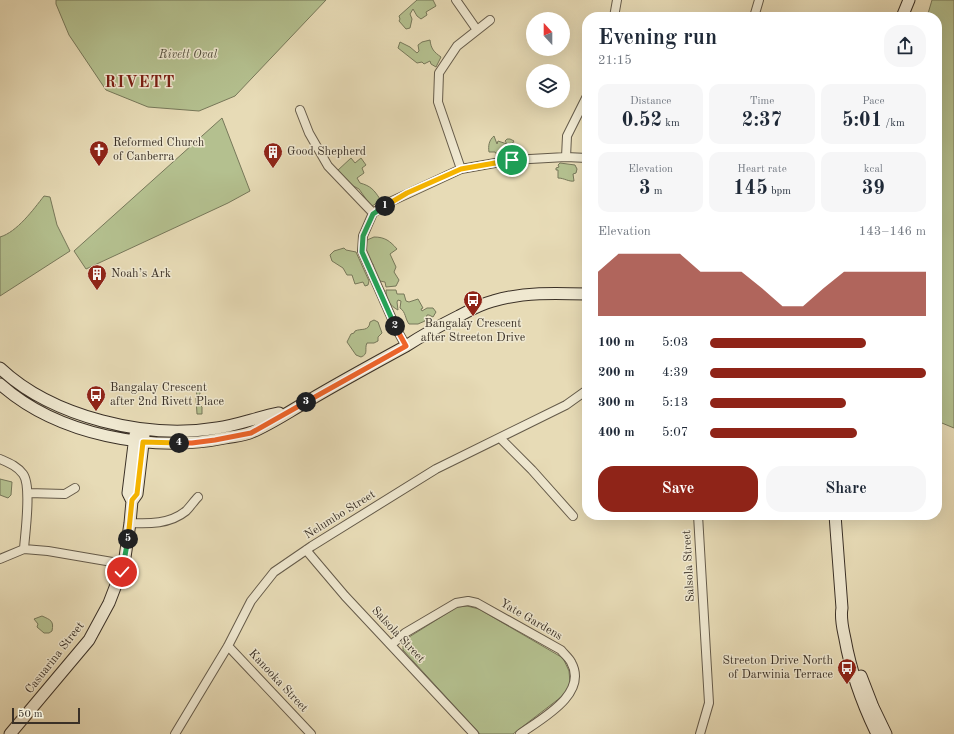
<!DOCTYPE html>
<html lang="en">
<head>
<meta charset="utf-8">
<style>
	body { margin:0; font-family:"Old Standard TT",serif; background:#f6f6f7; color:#1f2937; height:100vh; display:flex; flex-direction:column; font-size:15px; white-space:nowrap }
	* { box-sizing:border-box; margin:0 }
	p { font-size:13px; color:#747a83 }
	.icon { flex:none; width:22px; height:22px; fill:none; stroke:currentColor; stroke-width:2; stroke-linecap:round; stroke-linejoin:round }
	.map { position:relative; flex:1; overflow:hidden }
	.details { position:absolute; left:582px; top:12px; width:360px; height:508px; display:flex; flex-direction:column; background:#fff; border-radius:16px; box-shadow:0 4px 16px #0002 }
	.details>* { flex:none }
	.needle { width:26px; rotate:339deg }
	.buttons { position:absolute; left:526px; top:12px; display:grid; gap:8px }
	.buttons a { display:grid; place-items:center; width:44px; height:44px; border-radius:50%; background:#fff; box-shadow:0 4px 16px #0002; font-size:20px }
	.scale { position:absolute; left:12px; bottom:10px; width:68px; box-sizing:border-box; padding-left:4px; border:2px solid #3a3026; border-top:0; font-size:11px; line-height:14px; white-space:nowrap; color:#3a3026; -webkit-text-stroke:3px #efe8d0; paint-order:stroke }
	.pin { position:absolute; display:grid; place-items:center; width:34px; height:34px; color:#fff; margin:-17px; border:2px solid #fff; border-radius:50%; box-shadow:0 1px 4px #0007 }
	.km { position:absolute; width:20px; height:20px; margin:-10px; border-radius:50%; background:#222; color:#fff; font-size:11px; line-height:20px; text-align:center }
	.round { display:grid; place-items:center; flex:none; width:42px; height:42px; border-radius:16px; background:#f6f6f7 }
	.head { display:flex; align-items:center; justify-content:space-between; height:68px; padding:0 16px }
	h1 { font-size:22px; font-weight:800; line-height:30px }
	.figures { display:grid; grid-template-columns:repeat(3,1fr); gap:6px; height:68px; padding:4px 16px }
	.figures div { display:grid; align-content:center; border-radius:10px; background:#f6f6f7; text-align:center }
	.figures b { font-size:20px; font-weight:800 }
	.figures small { font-size:11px; font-weight:400 }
	.figures p { font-size:11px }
	.chart { height:112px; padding:8px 16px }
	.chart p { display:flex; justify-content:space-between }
	.chart svg { width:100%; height:72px; margin-top:4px; fill:#8f2418; opacity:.7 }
	.primary-button { display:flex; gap:8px; margin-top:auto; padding:8px 16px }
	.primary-button a { flex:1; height:46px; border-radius:16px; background:#8f2418; color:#fff; font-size:16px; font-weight:800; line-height:46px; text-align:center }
	.primary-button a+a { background:#f6f6f7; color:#1f2937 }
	ul { padding:0 16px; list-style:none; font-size:13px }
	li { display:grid; grid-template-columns:64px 48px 1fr; align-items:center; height:30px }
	li i { height:10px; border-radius:5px; background:#8f2418 }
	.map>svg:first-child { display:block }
	.green { fill:#b4c08f; stroke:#77785a }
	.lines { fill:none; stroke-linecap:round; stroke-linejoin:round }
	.street-casing { stroke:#655b4a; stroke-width:10 }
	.secondary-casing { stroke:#3a3026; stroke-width:13 }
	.street { stroke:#efe8d0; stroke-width:8 }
	.secondary { stroke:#efe8d0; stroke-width:11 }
	.split-1-casing { stroke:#fff; stroke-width:8 }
	.split-2-casing { stroke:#fff; stroke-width:8 }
	.split-3-casing { stroke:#fff; stroke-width:8 }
	.split-4-casing { stroke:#fff; stroke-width:8 }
	.split-5-casing { stroke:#fff; stroke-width:8 }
	.split-6-casing { stroke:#fff; stroke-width:8 }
	.split-1 { stroke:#f5b400; stroke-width:5 }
	.split-2 { stroke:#22a559; stroke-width:5 }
	.split-3 { stroke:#f0652b; stroke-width:5 }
	.split-4 { stroke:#f0652b; stroke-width:5 }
	.split-5 { stroke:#f5b400; stroke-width:5 }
	.split-6 { stroke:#22a559; stroke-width:5 }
	.labels { text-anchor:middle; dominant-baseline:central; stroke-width:3; stroke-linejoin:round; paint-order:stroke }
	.park-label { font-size:12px; font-style:italic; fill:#524d3b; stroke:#efe8d0 }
	.poi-label { font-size:12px; fill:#3a3026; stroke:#efe8d0; text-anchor:start }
	.street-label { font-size:12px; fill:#3a3026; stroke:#efe8d0 }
	.district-label { font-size:16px; font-weight:bold; letter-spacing:1px; fill:#7a1f14; stroke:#efe8d0 }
</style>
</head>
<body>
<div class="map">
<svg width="954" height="734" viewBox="0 0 954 734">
	<rect width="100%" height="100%" fill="#e7dbb6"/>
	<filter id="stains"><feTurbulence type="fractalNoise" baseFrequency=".005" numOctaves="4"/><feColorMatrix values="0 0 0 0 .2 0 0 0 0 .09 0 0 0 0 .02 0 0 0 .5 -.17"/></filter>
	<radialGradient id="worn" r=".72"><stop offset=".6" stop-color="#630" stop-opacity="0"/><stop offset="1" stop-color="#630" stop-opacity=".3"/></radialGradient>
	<path class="green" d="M 56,0 L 326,0 L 235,96 L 199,111 L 148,107 L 106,90 L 69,35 L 56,4 Z
		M 417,0 L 433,0 L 436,6 L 426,12 L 427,15 L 421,19 L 417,16 L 413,9 L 410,14 L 412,19 L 410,28 L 406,29 L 399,21 L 400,19 L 399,16 Z
		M 932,0 L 954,0 L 954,428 L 937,421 L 937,17 L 927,17 Z
		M 430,40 C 431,49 434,52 441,57 L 436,67 L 431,64 L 430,61 L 424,64 L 422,62 L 417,63 L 398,48 L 400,42 L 410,47 L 417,53 L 419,51 L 418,45 L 422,42 Z
		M 222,118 L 250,191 L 228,203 L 86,269 L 74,251 Z
		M 494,136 L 497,144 L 498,141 L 507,144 L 505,141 L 507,139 L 510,139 L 514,141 L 511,145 L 513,143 L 515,144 L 517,150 L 511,152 L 507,149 L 504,149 L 504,153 L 500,156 L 498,156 L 495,152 L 489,152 C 488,146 489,140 494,136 Z
		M 351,158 L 355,163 L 361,158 L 366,165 L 362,168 L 364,173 L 357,178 L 360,183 C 371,186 374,190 380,199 L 374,205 L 371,206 L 359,189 L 344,181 L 337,171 Z
		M 560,163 L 575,165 L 577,169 L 576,173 L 573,174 L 574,181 C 569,182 564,178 558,178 L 558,170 L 556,170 L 556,168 L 559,167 L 558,165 Z
		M 44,196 L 50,197 L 57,225 L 70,251 L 0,296 L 0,237 C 17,232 33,210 44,196 Z
		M 374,237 C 385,237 390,241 397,249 L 390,254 L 396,267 L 394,272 L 399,280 L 396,286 L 386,287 L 385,282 C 374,281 372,273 373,264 L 370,262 L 363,244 L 367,240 Z
		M 344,248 L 346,250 L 356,252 L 369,281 L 368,285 L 365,286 L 363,282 L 355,284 L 352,275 L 347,275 L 343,268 L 332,261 L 330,255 L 334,251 Z
		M 386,290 L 396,290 L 397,294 L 404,294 L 406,301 L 409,302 L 418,299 L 423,308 L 421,309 L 422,311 L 427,308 L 433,308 L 436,312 L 433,317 L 429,315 L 427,315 L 425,321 L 418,324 L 409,324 C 405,319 406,312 400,308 L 401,301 L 398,300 L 397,302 L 398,310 C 390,306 386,299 386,290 Z
		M 374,320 L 378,322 L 382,333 L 378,337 L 378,341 L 374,343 L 367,343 C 364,349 369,354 361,357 L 356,355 L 347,342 L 351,334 L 354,333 L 355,331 C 361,328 369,332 370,322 Z
		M 197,386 L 199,386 L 200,394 L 198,396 L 199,404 L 202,407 L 202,414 L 197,414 L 196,398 L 197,397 L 196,388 Z
		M 0,479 L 12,482 L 11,495 L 8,498 L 0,495 Z
		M 467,606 L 479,609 L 563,658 L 569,671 L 570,683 L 565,694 L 513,734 L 480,734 L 403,650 L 403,645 L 406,639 L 457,607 Z
		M 42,616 C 51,620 54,621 52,631 L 49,633 L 44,633 L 37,627 L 38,624 L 34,619 Z"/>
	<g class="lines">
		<g class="street-casing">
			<path id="street" d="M 456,0 L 477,30
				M 614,17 L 617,0
				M 754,17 L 759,0
				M 300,110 L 309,133 L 328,166 L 373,213
				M 566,157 L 567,136 L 587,96
				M 461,169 L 438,102 L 439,73 L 457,46 L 490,20
				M 406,346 L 396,328 L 362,251 L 363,236 L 373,213 L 392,201 L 461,169 L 512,160 L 566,157 L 587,158
				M 500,438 L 532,470 L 573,516
				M 0,459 C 9,463 17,466 23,474 C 32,486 25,533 24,549
				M 28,493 L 65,494 L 75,488
				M 698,515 L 709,703 L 700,734
				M 130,523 C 149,524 170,524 186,511 C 190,507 194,501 198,497
				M 306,550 L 345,596 L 474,734
				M 0,559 L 24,549 L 48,551 L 124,564
				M 391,645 L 405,633 L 456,603 L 468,601 L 477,603 L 561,650 C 564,654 569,658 571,662 C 589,694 541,719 520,734
				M 228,646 L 311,734
				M 175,734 L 228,646 L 251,601 L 274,572 L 312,546 L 436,469 L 566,405 L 587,390"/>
		</g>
		<g class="secondary-casing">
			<path id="secondary" d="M 902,17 L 909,0
				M 0,368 C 52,417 147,440 217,428 C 238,425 258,417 279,413
				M 0,384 C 57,435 152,453 225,438 C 234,436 244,436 252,432 C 271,424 290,411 308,401 C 340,382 373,364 406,346 C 423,335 441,325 459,316 C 470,310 481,304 493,301 C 523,292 555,293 587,294
				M 132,501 L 137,494 L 144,435
				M 835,515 L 842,608 C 840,619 843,629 845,639 C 851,673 862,703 877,734
				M 861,676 L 873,707 L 886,734
				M 10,734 L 89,640 L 109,603 L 124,564 L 130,523 L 132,501 L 128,493 L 136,428"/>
		</g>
		<use href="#street" class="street"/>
		<use href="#secondary" class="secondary"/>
	</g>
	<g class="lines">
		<g class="split-1-casing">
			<path id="split-1" d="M 385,206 L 407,193 L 461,169 L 512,160"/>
		</g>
		<g class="split-2-casing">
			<path id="split-2" d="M 385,206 L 373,214 L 363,236 L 362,252 L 395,326"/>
		</g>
		<g class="split-3-casing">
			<path id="split-3" d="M 306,402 L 406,346 L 395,326"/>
		</g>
		<g class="split-4-casing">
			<path id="split-4" d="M 179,443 L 192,443 L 215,440 L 251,433 L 306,402"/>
		</g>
		<g class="split-5-casing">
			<path id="split-5" d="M 128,539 L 132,500 L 137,494 L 143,442 L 179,443"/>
		</g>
		<g class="split-6-casing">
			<path id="split-6" d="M 122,572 L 128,539"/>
		</g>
		<use href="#split-1" class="split-1"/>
		<use href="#split-2" class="split-2"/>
		<use href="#split-3" class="split-3"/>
		<use href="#split-4" class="split-4"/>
		<use href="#split-5" class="split-5"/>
		<use href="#split-6" class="split-6"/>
	</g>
	<defs>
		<g id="church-pin" transform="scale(1)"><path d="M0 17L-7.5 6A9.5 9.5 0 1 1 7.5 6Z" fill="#8f2418" stroke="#efe8d0"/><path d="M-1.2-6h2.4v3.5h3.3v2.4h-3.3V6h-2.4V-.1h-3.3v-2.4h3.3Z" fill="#fff"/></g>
		<g id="building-pin" transform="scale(1)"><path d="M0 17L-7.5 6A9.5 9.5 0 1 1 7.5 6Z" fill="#8f2418" stroke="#efe8d0"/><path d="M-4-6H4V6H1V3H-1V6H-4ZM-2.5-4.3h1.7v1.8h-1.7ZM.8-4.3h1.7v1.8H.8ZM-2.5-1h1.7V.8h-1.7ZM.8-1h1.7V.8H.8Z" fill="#fff"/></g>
		<g id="bus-pin" transform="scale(1)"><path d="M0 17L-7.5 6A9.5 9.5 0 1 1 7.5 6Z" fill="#8f2418" stroke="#efe8d0"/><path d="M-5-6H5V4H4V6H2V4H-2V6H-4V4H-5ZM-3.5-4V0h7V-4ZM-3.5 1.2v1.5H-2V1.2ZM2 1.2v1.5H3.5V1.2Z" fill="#fff"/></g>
	</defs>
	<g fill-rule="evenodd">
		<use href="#church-pin" x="99" y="150"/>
		<use href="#building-pin" x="273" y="152"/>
		<use href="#building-pin" x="97" y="274"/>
		<use href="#bus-pin" x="473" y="300"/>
		<use href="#bus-pin" x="96" y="395"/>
		<use href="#bus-pin" x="847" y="668"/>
	</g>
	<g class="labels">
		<g class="park-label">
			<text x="188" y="55">Rivett Oval</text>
		</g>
		<g class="poi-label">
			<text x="113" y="143">Reformed Church<tspan x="113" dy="14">of Canberra</tspan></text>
			<text x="287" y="152">Good Shepherd</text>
			<text x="111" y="274">Noah’s Ark</text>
			<text x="473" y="324" text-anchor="middle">Bangalay Crescent<tspan x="473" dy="14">after Streeton Drive</tspan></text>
			<text x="110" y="388">Bangalay Crescent<tspan x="110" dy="14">after 2nd Rivett Place</tspan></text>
			<text x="833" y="661" text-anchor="end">Streeton Drive North<tspan x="833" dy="14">of Darwinia Terrace</tspan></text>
		</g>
		<g class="street-label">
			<text transform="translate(340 515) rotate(-32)">Nelumbo Street</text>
			<text transform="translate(689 566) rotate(-93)">Salsola Street</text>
			<text transform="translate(531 620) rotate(30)">Yate Gardens</text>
			<text transform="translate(398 635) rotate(47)">Salsola Street</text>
			<text transform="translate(55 658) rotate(-52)">Casuarina Street</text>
			<text transform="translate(278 681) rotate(47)">Kanooka Street</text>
		</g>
		<g class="district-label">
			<text x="140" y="83">RIVETT</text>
		</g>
	</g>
	<rect width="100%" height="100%" filter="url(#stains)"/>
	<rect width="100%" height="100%" fill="url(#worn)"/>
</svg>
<div class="buttons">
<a><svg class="needle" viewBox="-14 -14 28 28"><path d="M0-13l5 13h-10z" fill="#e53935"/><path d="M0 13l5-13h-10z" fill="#747a83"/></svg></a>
<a><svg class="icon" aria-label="layers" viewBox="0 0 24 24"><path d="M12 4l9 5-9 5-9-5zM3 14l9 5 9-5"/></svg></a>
</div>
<div class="scale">50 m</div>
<div class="pin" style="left:512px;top:160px;background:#1e9e55"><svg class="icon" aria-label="arrive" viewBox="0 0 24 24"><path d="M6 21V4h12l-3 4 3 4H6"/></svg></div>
<div class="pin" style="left:122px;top:572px;background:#d93025"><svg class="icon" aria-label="check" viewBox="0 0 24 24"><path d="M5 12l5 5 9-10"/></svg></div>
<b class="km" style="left:385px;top:206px">1</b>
<b class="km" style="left:395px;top:326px">2</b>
<b class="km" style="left:306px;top:402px">3</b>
<b class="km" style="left:179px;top:443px">4</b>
<b class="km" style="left:128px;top:539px">5</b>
<section class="details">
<div class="head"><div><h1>Evening run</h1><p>21:15</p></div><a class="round"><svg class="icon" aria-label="share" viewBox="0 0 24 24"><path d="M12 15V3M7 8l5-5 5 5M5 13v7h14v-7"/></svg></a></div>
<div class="figures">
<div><p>Distance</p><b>0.52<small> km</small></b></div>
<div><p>Time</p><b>2:37</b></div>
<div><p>Pace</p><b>5:01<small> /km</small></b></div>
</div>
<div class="figures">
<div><p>Elevation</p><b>3<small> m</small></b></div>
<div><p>Heart rate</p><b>145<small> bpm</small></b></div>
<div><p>kcal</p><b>39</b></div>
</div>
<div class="chart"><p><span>Elevation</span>143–146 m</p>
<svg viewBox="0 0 160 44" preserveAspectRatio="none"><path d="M0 44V17L10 6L20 6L30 6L40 6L50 17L60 17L70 17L80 27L90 38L100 38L110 27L120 17L130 17L140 17L150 17L160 17V44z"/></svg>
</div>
<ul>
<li><b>100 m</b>5:03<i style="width:72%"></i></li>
<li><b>200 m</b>4:39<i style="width:100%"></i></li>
<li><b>300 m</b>5:13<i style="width:63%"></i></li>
<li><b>400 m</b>5:07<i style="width:68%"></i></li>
</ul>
<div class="primary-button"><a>Save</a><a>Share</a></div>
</section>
</div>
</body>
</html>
